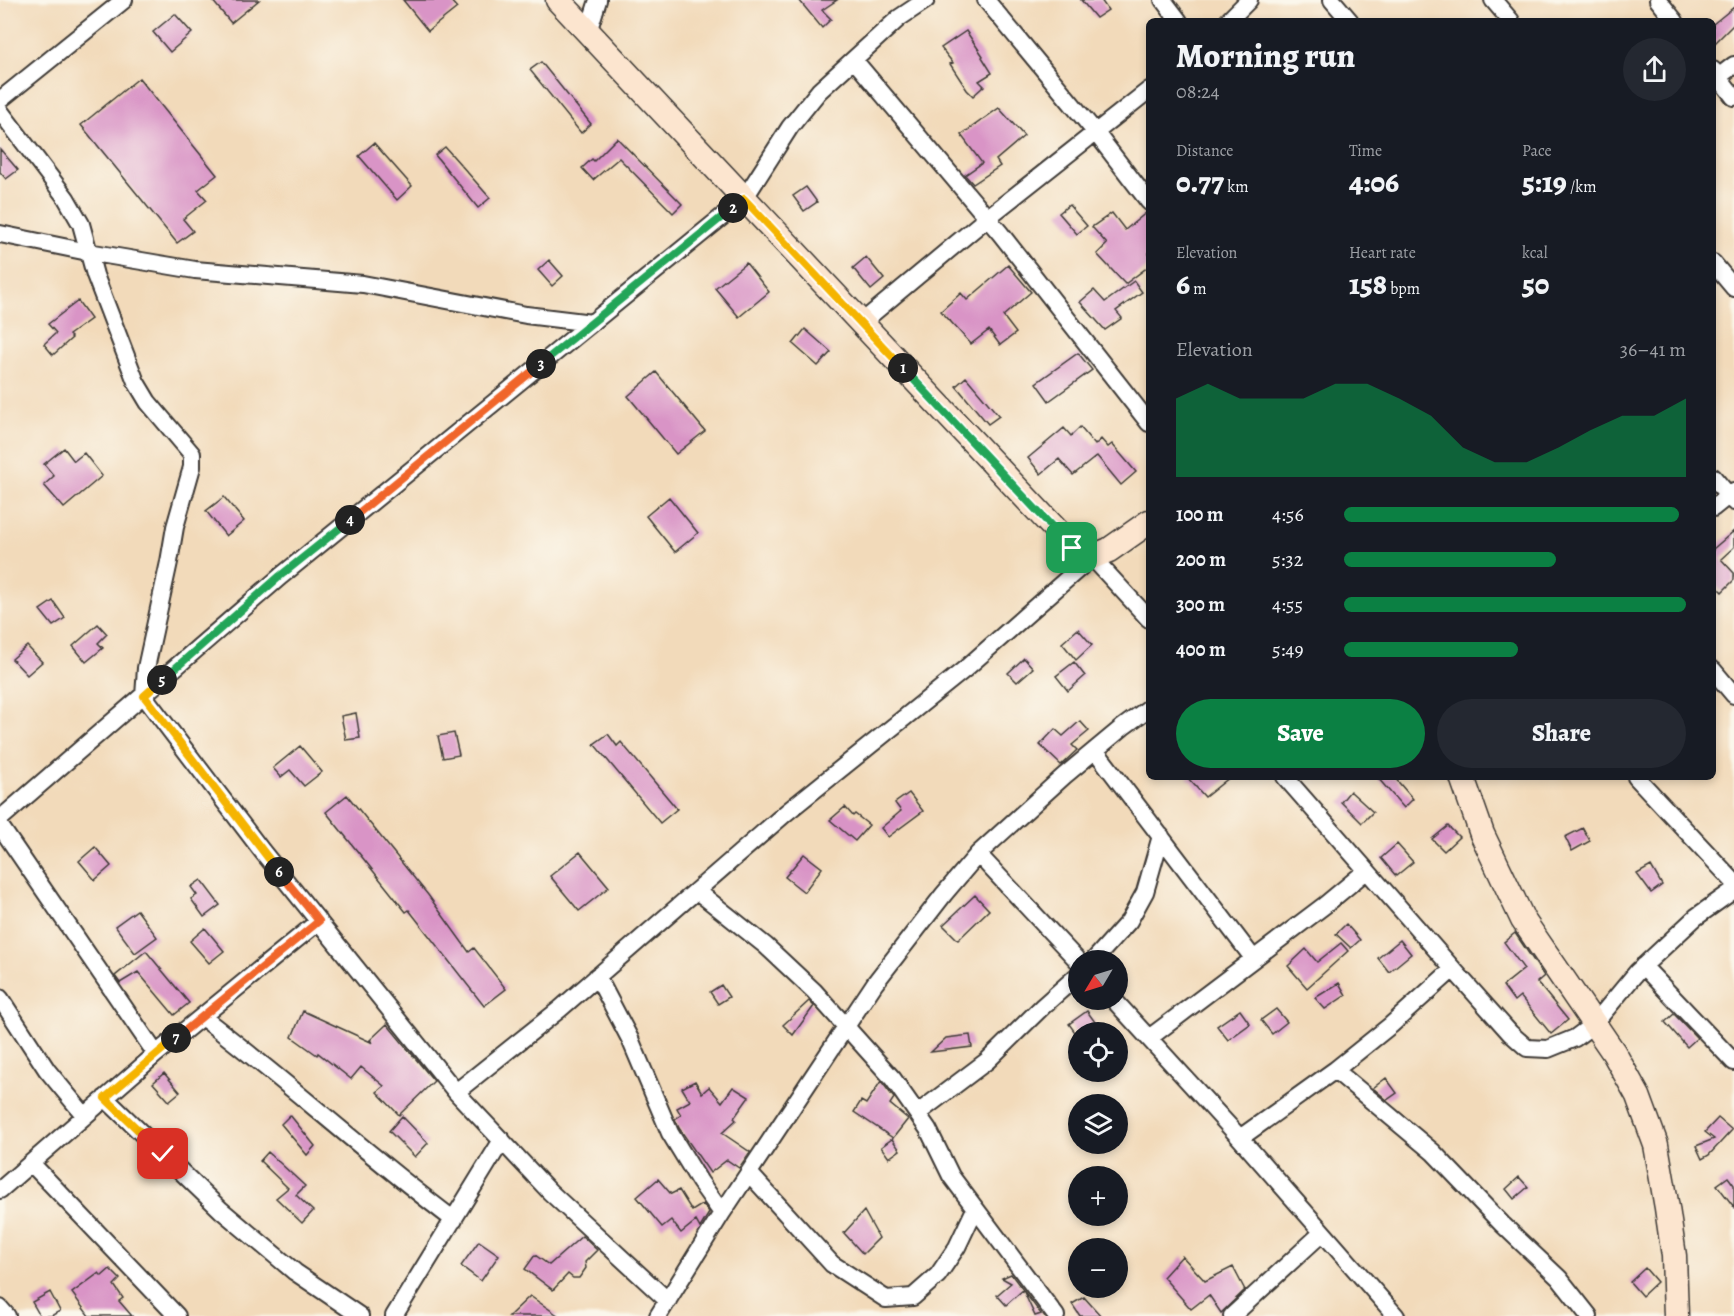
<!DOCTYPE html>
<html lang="en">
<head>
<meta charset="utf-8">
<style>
	body { margin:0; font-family:Alegreya,serif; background:#242831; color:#f1f3f6; height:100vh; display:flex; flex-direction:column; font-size:22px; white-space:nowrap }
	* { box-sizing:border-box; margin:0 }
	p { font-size:20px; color:#9ea1a6 }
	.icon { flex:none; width:33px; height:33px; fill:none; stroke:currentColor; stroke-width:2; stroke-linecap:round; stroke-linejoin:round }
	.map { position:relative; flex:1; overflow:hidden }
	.sheet { position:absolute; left:1146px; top:18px; width:570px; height:762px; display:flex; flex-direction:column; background:#171b24; border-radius:9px; box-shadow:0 3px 9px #0003 }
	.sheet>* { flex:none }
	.needle { width:39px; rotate:232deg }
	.controls { position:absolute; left:1068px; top:950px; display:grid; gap:12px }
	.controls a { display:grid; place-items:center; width:60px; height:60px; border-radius:50%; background:#171b24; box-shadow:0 3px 9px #0003; font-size:30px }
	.pin { position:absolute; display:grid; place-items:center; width:51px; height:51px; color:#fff; margin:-26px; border-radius:12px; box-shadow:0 3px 9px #0006 }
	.km { position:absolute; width:30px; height:30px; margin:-15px; border-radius:50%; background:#222; color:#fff; font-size:16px; line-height:30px; text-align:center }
	.round { display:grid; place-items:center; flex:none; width:63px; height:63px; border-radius:32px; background:#242831 }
	.summary { display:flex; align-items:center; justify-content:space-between; height:102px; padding:0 30px }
	h1 { font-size:33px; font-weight:800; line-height:45px }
	.metrics { display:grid; grid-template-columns:repeat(3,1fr); gap:9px; height:102px; padding:6px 30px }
	.metrics div { display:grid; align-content:center }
	.metrics b { font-size:30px; font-weight:800 }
	.metrics small { font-size:16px; font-weight:400 }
	.metrics p { font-size:16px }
	.chart { height:168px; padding:12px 30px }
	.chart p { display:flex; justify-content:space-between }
	.chart svg { width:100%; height:108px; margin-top:6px; fill:#0b8043; opacity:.7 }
	.primary-button { display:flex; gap:12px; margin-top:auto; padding:12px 30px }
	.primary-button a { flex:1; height:69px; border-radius:36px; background:#0b8043; color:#fff; font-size:24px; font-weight:800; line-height:69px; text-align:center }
	.primary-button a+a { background:#242831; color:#f1f3f6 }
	ul { padding:0 30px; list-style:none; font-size:20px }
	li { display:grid; grid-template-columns:96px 72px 1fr; align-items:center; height:45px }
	li i { height:15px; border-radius:8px; background:#0b8043 }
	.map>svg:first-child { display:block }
	.building { fill:#d994c6 }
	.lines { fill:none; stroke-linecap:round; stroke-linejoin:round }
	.street-casing { stroke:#3c3834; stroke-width:20 }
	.secondary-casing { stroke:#3c3834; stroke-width:27 }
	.street { stroke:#fff; stroke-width:16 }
	.secondary { stroke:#fce5cf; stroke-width:24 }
	.split-1-casing { stroke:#fff; stroke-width:12 }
	.split-2-casing { stroke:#fff; stroke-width:12 }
	.split-3-casing { stroke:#fff; stroke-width:12 }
	.split-4-casing { stroke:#fff; stroke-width:12 }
	.split-5-casing { stroke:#fff; stroke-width:12 }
	.split-6-casing { stroke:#fff; stroke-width:12 }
	.split-7-casing { stroke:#fff; stroke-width:12 }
	.split-8-casing { stroke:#fff; stroke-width:12 }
	.split-1 { stroke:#22a559; stroke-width:8 }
	.split-2 { stroke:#f5b400; stroke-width:8 }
	.split-3 { stroke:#22a559; stroke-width:8 }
	.split-4 { stroke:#f0652b; stroke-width:8 }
	.split-5 { stroke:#22a559; stroke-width:8 }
	.split-6 { stroke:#f5b400; stroke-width:8 }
	.split-7 { stroke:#f0652b; stroke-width:8 }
	.split-8 { stroke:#f5b400; stroke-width:8 }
</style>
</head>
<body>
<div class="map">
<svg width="1734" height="1316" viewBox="0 0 1734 1316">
	<rect width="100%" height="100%" fill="#fbf7ec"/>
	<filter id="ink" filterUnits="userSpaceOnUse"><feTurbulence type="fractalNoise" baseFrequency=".0167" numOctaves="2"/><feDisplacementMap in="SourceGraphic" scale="12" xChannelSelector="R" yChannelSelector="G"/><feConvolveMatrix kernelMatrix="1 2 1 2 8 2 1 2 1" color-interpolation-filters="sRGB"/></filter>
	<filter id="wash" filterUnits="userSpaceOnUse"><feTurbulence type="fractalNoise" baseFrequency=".008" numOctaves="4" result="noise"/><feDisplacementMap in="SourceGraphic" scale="24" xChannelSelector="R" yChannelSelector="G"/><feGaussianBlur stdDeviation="1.35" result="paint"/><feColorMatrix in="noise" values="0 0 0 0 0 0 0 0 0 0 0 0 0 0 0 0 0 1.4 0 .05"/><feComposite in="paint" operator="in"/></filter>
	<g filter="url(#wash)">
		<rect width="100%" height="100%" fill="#f2daba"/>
		<g id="blocks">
			<path class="building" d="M 212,0 L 259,0 L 231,23 Z
				M 403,0 L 450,0 L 457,8 L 428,31 Z
				M 799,0 L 837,0 L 822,10 L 831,19 L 822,28 Z
				M 1081,0 L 1101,0 L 1108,10 L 1096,18 Z
				M 1734,7 L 1734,24 L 1713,45 L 1713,24 Z
				M 175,14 L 192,33 L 170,52 L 153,32 Z
				M 966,31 L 983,56 L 982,57 L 992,73 L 979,81 L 984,86 L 973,96 L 967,90 L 950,64 L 953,63 L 941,48 Z
				M 541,62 L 591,124 L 581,133 L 530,70 Z
				M 139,78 L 217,175 L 198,190 L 207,200 L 183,219 L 193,231 L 177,243 L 81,125 Z
				M 999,108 L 1024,136 L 996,160 L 1000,166 L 973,184 L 965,175 L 982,163 L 961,135 Z
				M 617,138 L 682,204 L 673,213 L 619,158 L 593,180 L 582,168 L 592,159 L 594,161 Z
				M 374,143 L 412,186 L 397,200 L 359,156 Z
				M 445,147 L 490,198 L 478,208 L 435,155 Z
				M 0,149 L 18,170 L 6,179 L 0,172 Z
				M 806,187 L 817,202 L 804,211 L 793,196 Z
				M 1069,205 L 1087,226 L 1077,234 L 1059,213 Z
				M 1147,212 L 1149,212 L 1149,266 L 1125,284 L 1097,254 L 1107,244 L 1092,227 L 1112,213 L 1125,230 Z
				M 866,257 L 884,279 L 871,290 L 853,268 Z
				M 549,260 L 563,276 L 552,286 L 538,270 Z
				M 746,263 L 769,292 L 739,317 L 715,288 Z
				M 1008,265 L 1031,292 L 1003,316 L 1016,333 L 1000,345 L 989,330 L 971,344 L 941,311 L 961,293 L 967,300 Z
				M 1134,281 L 1142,292 L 1116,311 L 1122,318 L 1105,330 L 1080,302 L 1094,290 L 1105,302 Z
				M 78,301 L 91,319 L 69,335 L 72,338 L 53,355 L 44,344 L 56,333 L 48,324 Z
				M 805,329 L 831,352 L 818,366 L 793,344 Z
				M 1078,353 L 1092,370 L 1049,401 L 1036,383 Z
				M 656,372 L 705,431 L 676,454 L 628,396 Z
				M 966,377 L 999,416 L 988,424 L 956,386 Z
				M 1080,427 L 1095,445 L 1101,439 L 1108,447 L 1112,444 L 1136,472 L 1121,485 L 1097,456 L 1073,475 L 1059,459 L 1041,474 L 1028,458 L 1064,428 L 1071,436 Z
				M 64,448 L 74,461 L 84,453 L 102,476 L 64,508 L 44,485 L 54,476 L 44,464 Z
				M 224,497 L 244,521 L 226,536 L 206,511 Z
				M 669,497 L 698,533 L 675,552 L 646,516 Z
				M 1734,531 L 1734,547 L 1721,559 L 1734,573 L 1734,580 L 1722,592 L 1713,583 L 1713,549 Z
				M 53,601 L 65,618 L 53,626 L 40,610 Z
				M 98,624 L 107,634 L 98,643 L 103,648 L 86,662 L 73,646 Z
				M 1078,629 L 1092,645 L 1076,660 L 1062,643 Z
				M 27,646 L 42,662 L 27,675 L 12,659 Z
				M 1024,658 L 1033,668 L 1017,682 L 1008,673 Z
				M 1074,662 L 1085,676 L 1068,691 L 1056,676 Z
				M 356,713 L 360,738 L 346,740 L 341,716 Z
				M 1080,721 L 1089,731 L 1072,745 L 1077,750 L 1061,765 L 1040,745 L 1055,729 L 1063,736 Z
				M 454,733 L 459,755 L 443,758 L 438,736 Z
				M 608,734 L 617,746 L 621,742 L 677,809 L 660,823 L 594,744 Z
				M 300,746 L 322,772 L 304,786 L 290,770 L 281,777 L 273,768 Z
				M 1187,777 L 1230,777 L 1205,797 Z
				M 1377,777 L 1394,777 L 1413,799 L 1404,808 Z
				M 1350,791 L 1373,812 L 1362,823 L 1341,802 Z
				M 909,793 L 923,811 L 888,837 L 881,828 L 901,811 L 895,803 Z
				M 347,795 L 428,895 L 469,952 L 474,948 L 506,989 L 484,1006 L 409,910 L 406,912 L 326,812 Z
				M 845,807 L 853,816 L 855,814 L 869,825 L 855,841 L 830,820 Z
				M 1448,826 L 1459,837 L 1444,851 L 1432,839 Z
				M 1583,828 L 1590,841 L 1572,851 L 1565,837 Z
				M 1397,844 L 1413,862 L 1396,876 L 1381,858 Z
				M 95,847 L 111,866 L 95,880 L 79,861 Z
				M 580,852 L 609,887 L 579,911 L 550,876 Z
				M 804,854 L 822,868 L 804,892 L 785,877 Z
				M 1651,866 L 1662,885 L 1651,893 L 1637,874 Z
				M 201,880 L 220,905 L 204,917 L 191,899 L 197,895 L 191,887 Z
				M 975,895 L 989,910 L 958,940 L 943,925 Z
				M 137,910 L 157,937 L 135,953 L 115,926 Z
				M 1346,924 L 1360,940 L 1351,948 L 1336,934 Z
				M 205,928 L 224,951 L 209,963 L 190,941 Z
				M 1515,933 L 1544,976 L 1537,982 L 1568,1020 L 1551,1034 L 1520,996 L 1514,1001 L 1503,986 L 1524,969 L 1504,942 Z
				M 1400,940 L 1411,954 L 1389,972 L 1378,958 Z
				M 1341,943 L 1348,951 L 1307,988 L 1288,966 L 1306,949 L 1317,962 Z
				M 146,951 L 189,1003 L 174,1015 L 138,972 L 120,983 L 115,976 Z
				M 1339,983 L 1346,995 L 1325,1009 L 1315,998 Z
				M 721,985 L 729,997 L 718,1004 L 710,992 Z
				M 809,1001 L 814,1006 L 793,1035 L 783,1025 Z
				M 1276,1009 L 1287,1022 L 1272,1034 L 1261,1020 Z
				M 1240,1010 L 1250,1024 L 1228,1040 L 1217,1026 Z
				M 303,1011 L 373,1043 L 370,1040 L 387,1024 L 434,1081 L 399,1115 L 377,1092 L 384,1086 L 361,1067 L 351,1079 L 318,1053 L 317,1055 L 292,1037 Z
				M 1087,1011 L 1095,1022 L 1077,1035 L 1069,1024 Z
				M 1674,1014 L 1697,1038 L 1687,1047 L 1665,1022 Z
				M 970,1035 L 972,1047 L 931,1052 L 946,1038 Z
				M 164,1073 L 180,1092 L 169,1101 L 153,1083 Z
				M 1386,1078 L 1397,1093 L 1387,1100 L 1373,1088 Z
				M 695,1081 L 702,1093 L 709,1087 L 722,1102 L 733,1087 L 749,1097 L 734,1118 L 736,1120 L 722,1133 L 750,1152 L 739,1168 L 727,1160 L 710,1173 L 679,1128 L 675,1119 L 681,1115 L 677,1108 L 690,1101 L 682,1088 Z
				M 881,1081 L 894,1098 L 890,1104 L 908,1119 L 893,1138 L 854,1112 L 861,1101 L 866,1104 Z
				M 290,1115 L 315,1146 L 307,1155 L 281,1124 Z
				M 402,1116 L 428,1143 L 415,1157 L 389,1131 Z
				M 1718,1118 L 1732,1130 L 1709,1155 L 1702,1159 L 1696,1146 L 1714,1139 L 1705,1132 Z
				M 892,1139 L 900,1150 L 889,1158 L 881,1147 Z
				M 268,1152 L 305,1186 L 296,1195 L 313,1211 L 302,1223 L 276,1198 L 288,1188 L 260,1161 Z
				M 1519,1177 L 1528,1187 L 1514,1199 L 1506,1189 Z
				M 1728,1177 L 1734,1185 L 1734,1207 L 1717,1185 Z
				M 658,1179 L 671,1194 L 679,1190 L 692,1211 L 703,1204 L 709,1213 L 700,1228 L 696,1221 L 681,1233 L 671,1220 L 662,1227 L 637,1197 Z
				M 864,1211 L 879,1238 L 863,1254 L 844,1233 Z
				M 582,1236 L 597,1250 L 585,1262 L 586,1268 L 579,1278 L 573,1278 L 568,1274 L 553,1290 L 525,1269 L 535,1255 L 549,1265 Z
				M 479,1241 L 499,1255 L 481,1281 L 461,1266 Z
				M 1182,1256 L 1205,1281 L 1233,1267 L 1245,1290 L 1221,1313 L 1209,1295 L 1191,1309 L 1163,1277 Z
				M 1645,1268 L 1657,1282 L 1642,1296 L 1630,1282 Z
				M 110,1269 L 120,1279 L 114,1285 L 123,1298 L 119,1301 L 132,1316 L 89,1316 L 72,1293 L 99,1273 L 102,1276 Z
				M 1011,1274 L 1041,1314 L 1035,1316 L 1023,1290 L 1006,1305 L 997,1295 L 1011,1283 L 1002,1278 Z
				M 50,1292 L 60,1311 L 51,1316 L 40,1316 L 32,1302 Z
				M 530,1296 L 559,1316 L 509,1316 Z
				M 1084,1297 L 1101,1316 L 1080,1316 L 1072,1304 Z"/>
		</g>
	</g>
	<g filter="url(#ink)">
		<use href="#blocks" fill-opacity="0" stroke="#3c3834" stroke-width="1.5"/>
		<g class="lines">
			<g class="street-casing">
				<path id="street" d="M 986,0 L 1096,133 L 1149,202
					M 1163,0 L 1179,21
					M 1332,0 L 1350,21
					M 1493,0 L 1511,21
					M 1658,0 L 1675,21
					M 1228,21 L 1249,0
					M 588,32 L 598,0
					M 854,60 L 1000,233 L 1149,423
					M 1713,70 L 1734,97
					M 1713,81 L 1734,65
					M 0,100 L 124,0
					M 0,111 L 66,198 L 81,224 L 95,275 L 136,382 L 148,402 L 192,454 L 192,467 L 175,527 L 169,562 L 146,668 L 144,696 L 262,851 L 456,1092 L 550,1192 L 668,1301
					M 0,234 L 88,252 L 195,270 L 363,284 L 526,315 L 592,323
					M 1713,263 L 1734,288
					M 861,323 L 987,218 L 1149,90
					M 1713,477 L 1734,502
					M 1713,508 L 1734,491
					M 1713,670 L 1734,695
					M 1095,750 L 1253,958
					M 1285,777 L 1453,969 L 1510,1033 L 1527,1048 L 1548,1049 L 1575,1038 L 1594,1024 L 1637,972 L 1696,917 L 1734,890
					M 1636,777 L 1734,882
					M 0,819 L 281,576 L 744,199 L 790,127 L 819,91 L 899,18 L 926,0
					M 0,826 L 156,1054
					M 978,854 L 1078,961
					M 697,891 L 766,946 L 814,991 L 893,1079 L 928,1129 L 951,1176 L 1056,1316
					M 1094,960 L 1129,921 L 1145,892 L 1161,836
					M 1643,966 L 1734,1062
					M 597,976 L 630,1039 L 670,1133 L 700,1182 L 722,1213
					M 0,998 L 47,1070 L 85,1116
					M 1113,999 L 1240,1138 L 1396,1316
					M 202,1017 C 288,1082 367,1155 454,1220
					M 1149,1038 L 1325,905 L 1366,871
					M 1335,1070 L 1433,1152 L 1502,1224 L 1559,1278 L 1589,1316
					M 456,1092 L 560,1009 L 787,812 L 965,669 L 1092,557 L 1149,619
					M 105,1098 L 221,1210 L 295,1272 L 360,1316
					M 918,1113 L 987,1061 L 1043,1006 L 1078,975
					M 1240,1138 L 1335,1070 L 1391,1025 L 1453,969
					M 31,1163 L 177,1316
					M 749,1173 L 832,1264 L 886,1299 L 913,1297 L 938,1275 L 957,1247 L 975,1209
					M 0,1190 L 156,1054 L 319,921
					M 0,1308 L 7,1316
					M 394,1316 L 502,1140
					M 658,1316 L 722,1213 L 875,983 L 944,894 L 978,854 L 1064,776 L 1123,727 L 1149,708
					M 1232,1316 L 1322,1233"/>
			</g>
			<g class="secondary-casing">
				<path id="secondary" d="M 558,0 L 1072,547 L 1092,557 L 1109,550 L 1149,522
					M 1462,777 L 1482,834 L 1523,920 L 1614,1053 L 1638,1096 L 1656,1145 L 1667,1208 L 1674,1256 L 1676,1316"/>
			</g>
			<use href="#street" class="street"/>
			<use href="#secondary" class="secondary"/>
		</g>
	</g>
	<g class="lines" filter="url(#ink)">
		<g class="split-1-casing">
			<path id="split-1" d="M 903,368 L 1072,548"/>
		</g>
		<g class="split-2-casing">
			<path id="split-2" d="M 733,208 L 744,199 L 903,368"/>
		</g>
		<g class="split-3-casing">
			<path id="split-3" d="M 541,364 L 733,208"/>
		</g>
		<g class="split-4-casing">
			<path id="split-4" d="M 350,520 L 541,364"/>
		</g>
		<g class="split-5-casing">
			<path id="split-5" d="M 162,680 L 280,576 L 350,520"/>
		</g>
		<g class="split-6-casing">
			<path id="split-6" d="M 162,680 L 144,696 L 279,872"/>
		</g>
		<g class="split-7-casing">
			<path id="split-7" d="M 176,1038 L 319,921 L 279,872"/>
		</g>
		<g class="split-8-casing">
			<path id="split-8" d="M 163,1154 L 105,1098 L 176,1038"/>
		</g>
		<use href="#split-1" class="split-1"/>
		<use href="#split-2" class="split-2"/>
		<use href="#split-3" class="split-3"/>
		<use href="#split-4" class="split-4"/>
		<use href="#split-5" class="split-5"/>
		<use href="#split-6" class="split-6"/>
		<use href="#split-7" class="split-7"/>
		<use href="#split-8" class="split-8"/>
	</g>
</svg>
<div class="controls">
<a><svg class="needle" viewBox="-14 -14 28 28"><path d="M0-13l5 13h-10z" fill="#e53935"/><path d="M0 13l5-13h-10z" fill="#9ea1a6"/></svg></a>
<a><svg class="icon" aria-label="locate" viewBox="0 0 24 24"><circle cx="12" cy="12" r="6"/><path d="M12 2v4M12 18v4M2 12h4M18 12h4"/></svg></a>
<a><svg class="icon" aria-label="layers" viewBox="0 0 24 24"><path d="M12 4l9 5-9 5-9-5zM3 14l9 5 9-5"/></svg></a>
<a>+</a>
<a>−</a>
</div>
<div class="pin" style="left:1072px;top:548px;background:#1e9e55"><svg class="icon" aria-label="arrive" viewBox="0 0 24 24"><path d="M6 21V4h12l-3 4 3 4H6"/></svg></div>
<div class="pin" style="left:163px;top:1154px;background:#d93025"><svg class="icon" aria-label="check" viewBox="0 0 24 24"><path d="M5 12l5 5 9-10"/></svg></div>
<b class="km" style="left:903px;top:368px">1</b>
<b class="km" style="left:733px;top:208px">2</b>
<b class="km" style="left:541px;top:364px">3</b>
<b class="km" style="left:350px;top:520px">4</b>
<b class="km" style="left:162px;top:680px">5</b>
<b class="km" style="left:279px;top:872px">6</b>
<b class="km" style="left:176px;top:1038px">7</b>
<section class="sheet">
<div class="summary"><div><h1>Morning run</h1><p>08:24</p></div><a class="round"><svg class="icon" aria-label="share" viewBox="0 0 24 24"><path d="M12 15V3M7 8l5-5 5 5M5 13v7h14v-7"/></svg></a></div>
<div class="metrics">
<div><p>Distance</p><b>0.77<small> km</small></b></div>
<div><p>Time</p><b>4:06</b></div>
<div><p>Pace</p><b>5:19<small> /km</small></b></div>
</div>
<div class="metrics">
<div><p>Elevation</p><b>6<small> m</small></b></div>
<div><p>Heart rate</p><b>158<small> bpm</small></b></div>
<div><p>kcal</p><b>50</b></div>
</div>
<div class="chart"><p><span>Elevation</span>36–41 m</p>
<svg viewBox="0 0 160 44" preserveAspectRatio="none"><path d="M0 44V12L10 6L20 12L30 12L40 12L50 6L60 6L70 12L80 19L90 32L100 38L110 38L120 32L130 25L140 19L150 19L160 12V44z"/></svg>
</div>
<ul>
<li><b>100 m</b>4:56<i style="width:98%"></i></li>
<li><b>200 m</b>5:32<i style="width:62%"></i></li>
<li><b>300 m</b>4:55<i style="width:100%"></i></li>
<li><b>400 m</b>5:49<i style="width:51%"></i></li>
</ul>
<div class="primary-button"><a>Save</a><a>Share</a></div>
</section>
</div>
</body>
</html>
